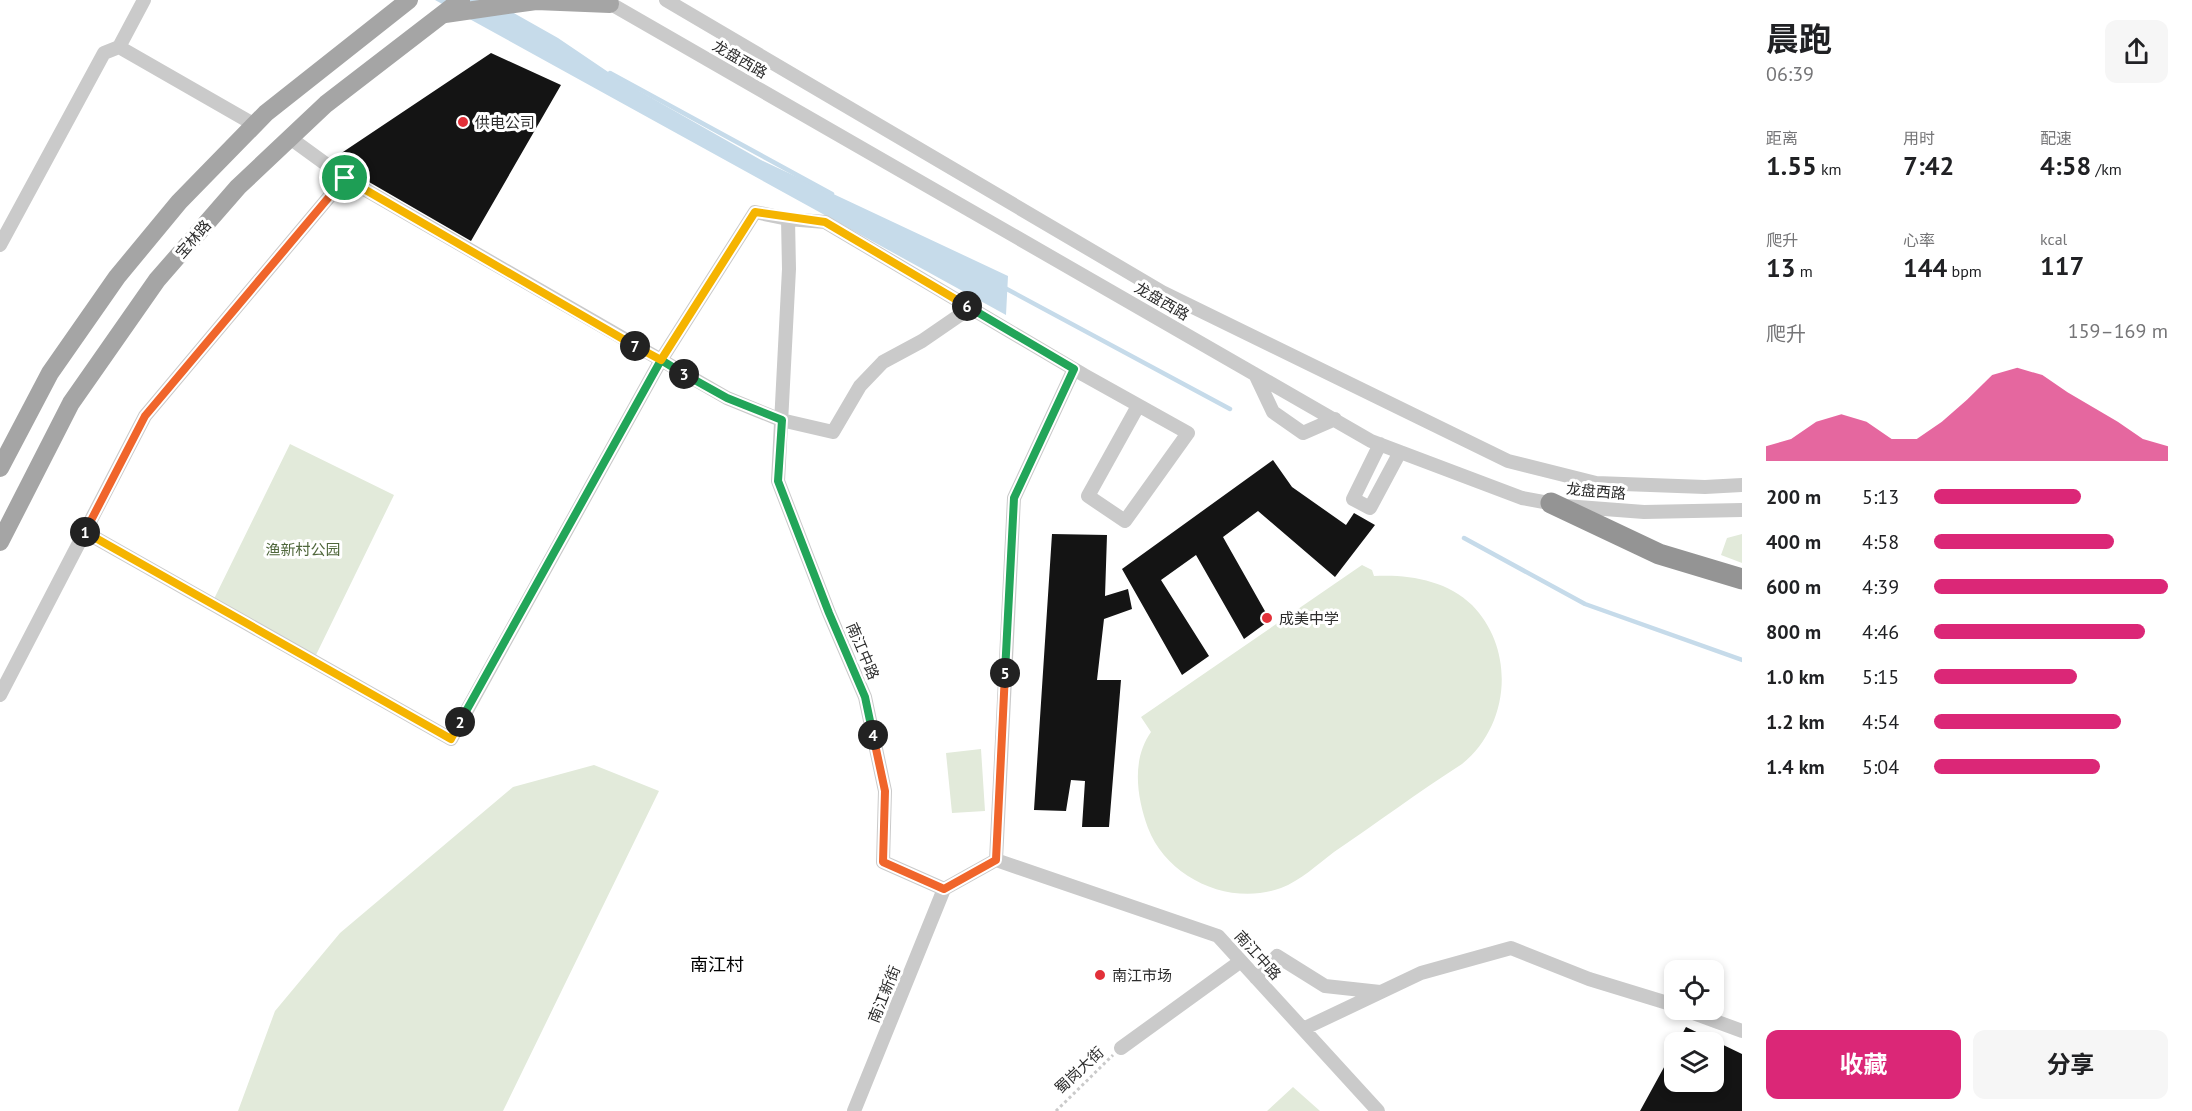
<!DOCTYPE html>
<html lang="zh">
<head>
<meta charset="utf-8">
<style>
	body { margin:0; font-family:"PT Sans","Noto Sans SC",sans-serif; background:#f6f6f6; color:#202124; height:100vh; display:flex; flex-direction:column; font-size:22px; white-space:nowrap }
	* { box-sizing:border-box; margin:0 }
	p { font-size:20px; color:#757577 }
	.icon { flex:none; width:33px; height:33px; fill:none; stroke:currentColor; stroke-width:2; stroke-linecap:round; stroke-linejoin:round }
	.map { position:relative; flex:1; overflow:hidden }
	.sheet { display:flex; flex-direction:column; background:#fff; width:450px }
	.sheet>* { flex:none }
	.tools { position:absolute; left:1664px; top:960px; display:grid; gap:12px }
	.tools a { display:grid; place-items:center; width:60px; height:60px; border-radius:12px; background:#fff; box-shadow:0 3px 9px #0003; font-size:30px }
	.pin { position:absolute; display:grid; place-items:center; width:51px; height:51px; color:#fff; margin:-26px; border:3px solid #fff; border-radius:50%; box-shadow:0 2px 6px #0007 }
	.km { position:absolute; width:30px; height:30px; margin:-15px; border-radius:50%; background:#222; color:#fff; font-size:16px; line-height:30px; text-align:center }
	.round { display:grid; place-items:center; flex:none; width:63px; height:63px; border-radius:12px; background:#f6f6f6 }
	.headline { display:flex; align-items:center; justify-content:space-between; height:102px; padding:0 24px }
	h1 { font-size:33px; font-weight:700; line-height:45px }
	.metrics { display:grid; grid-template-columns:repeat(3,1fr); gap:9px; height:102px; padding:6px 24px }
	.metrics div { display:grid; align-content:center }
	.metrics b { font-size:26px; font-weight:700 }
	.metrics small { font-size:16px; font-weight:400 }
	.metrics p { font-size:16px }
	.chart { height:168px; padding:12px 24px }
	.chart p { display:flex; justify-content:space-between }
	.chart svg { width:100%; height:108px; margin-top:6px; fill:#db2777; opacity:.7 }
	.button { display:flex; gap:12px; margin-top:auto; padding:12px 24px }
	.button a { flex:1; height:69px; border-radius:12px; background:#db2777; color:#fff; font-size:24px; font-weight:700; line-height:69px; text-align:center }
	.button a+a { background:#f6f6f6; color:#202124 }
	ul { padding:0 24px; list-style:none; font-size:20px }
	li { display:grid; grid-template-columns:96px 72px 1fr; align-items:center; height:45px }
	li i { height:15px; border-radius:8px; background:#db2777 }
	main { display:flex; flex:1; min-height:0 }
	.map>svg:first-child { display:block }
	.green { fill:#e2eada }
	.water { fill:#c6dbea }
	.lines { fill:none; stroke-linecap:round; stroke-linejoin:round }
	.stream { stroke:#c6dbea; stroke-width:4.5 }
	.building { fill:#141414 }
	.path { stroke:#cacaca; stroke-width:3; stroke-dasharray:3 3; stroke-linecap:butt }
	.minor { stroke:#cacaca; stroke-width:14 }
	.major { stroke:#a5a5a5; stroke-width:18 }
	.highway { stroke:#949494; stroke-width:21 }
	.split-1-casing { stroke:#fff; stroke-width:12 }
	.split-2-casing { stroke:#fff; stroke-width:12 }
	.split-3-casing { stroke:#fff; stroke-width:12 }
	.split-4-casing { stroke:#fff; stroke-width:12 }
	.split-5-casing { stroke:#fff; stroke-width:12 }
	.split-6-casing { stroke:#fff; stroke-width:12 }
	.split-7-casing { stroke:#fff; stroke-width:12 }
	.split-8-casing { stroke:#fff; stroke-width:12 }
	.split-1 { stroke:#f0652b; stroke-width:8 }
	.split-2 { stroke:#f5b400; stroke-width:8 }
	.split-3 { stroke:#22a559; stroke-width:8 }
	.split-4 { stroke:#22a559; stroke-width:8 }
	.split-5 { stroke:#f0652b; stroke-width:8 }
	.split-6 { stroke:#22a559; stroke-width:8 }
	.split-7 { stroke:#f5b400; stroke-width:8 }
	.split-8 { stroke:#f5b400; stroke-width:8 }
	.poi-dot { fill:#e23039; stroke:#fff; stroke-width:2 }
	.labels { text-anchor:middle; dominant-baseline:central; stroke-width:6; stroke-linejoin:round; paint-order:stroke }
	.street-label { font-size:15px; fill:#2d2d2d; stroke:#fff }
	.poi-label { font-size:15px; fill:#2d2d2d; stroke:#fff; text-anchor:start }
	.park-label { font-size:15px; fill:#4f673b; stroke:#fff }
	.quarter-label { font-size:18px; fill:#000; stroke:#fff }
</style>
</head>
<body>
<main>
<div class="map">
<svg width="1742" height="1111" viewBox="0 0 1742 1111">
	<rect width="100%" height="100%" fill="#fff"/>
	<path class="green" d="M 290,444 L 394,495 L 316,655 L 212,603 Z
		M 1742,534 L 1742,563 L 1721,555 L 1727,538 Z
		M 1362,565 L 1372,570 L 1374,576 C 1407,574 1447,580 1472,605 C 1516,650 1510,725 1462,764 C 1418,792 1377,823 1334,852 C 1318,864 1300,881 1281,888 C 1230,907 1167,878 1148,828 C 1137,798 1131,760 1151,732 L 1141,717 Z
		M 981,749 L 985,811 L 952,813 L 946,753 Z
		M 594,765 L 659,791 L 503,1111 L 238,1111 L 275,1011 L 340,933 L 513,787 Z
		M 1293,1087 L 1320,1111 L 1267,1111 Z"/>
	<path class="water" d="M 435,0 L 491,0 L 558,38 L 620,80 L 761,160 L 1008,276 L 1006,315 Z"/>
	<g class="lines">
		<path class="stream" d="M 610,73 L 832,194
			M 1003,287 L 1230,409
			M 1464,538 L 1585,604 L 1742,660"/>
	</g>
	<path class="building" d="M 491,53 L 561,85 L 471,241 L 331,160 Z
		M 1273,460 L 1292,487 L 1346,525 L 1354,513 L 1375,525 L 1335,577 L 1258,511 L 1223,537 L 1270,620 L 1244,639 L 1196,555 L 1161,580 L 1209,656 L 1182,675 L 1122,569 Z
		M 1052,534 L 1107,535 L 1105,596 L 1128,589 L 1132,609 L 1104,619 L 1097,680 L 1121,680 L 1109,827 L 1082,827 L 1085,781 L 1071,780 L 1066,811 L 1034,810 Z
		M 1686,1027 L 1742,1054 L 1742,1111 L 1640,1111 L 1674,1049 L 1674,1082 L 1713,1082 L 1713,1042 L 1678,1042 Z"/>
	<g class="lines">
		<path class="path" d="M 1056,1111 L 1113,1055"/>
		<path class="minor" d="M 144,0 L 119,47 L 255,125
			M 604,0 L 1371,441 L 1522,498 L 1565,506 L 1644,512 L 1742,510
			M 666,0 L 1162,292 L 1508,461 L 1596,483 L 1705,487 L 1742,485
			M 345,178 L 727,398 L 781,420 L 833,432 L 860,386 L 883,362 L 922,341 L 970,308
			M 788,219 L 825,222 L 1084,375 L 1188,433 L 1125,521 L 1088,496 L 1138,406
			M 0,245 L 104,53 L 119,47
			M 1255,374 L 1273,412 L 1303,433 L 1335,419
			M 1380,444 L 1353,499 L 1370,508 L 1400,452
			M 85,532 L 451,739 L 661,360 L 755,212 L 788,219 L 789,269 L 778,481 L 829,613 L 865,697 L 885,791 L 883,862 L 944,889 L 996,860 L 1218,936 L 1378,1111
			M 0,695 L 145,416 L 345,178 L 290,138
			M 996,860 L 1014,498 L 1074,369
			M 1256,978 L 1277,956 L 1325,986 L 1380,992
			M 1685,1010 L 1742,1031
			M 1303,1029 L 1421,973 L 1511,948 L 1589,979 L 1674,1005
			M 1121,1048 L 1241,961
			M 854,1111 L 944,889"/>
		<path class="major" d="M 445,14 L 536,1 L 610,4
			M 0,468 L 50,373 L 117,277 L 179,202 L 266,113 L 409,0
			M 0,542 L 71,403 L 157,280 L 238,187 L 326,104 L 461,0"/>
		<path class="highway" d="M 1551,503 L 1659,554 L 1742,579"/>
	</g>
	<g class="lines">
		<g class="split-1-casing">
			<path id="split-1" d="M 85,532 L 145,416 L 345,178"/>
		</g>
		<g class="split-2-casing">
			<path id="split-2" d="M 85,532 L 451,739 L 460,722"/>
		</g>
		<g class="split-3-casing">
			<path id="split-3" d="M 460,722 L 661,360 L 684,374"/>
		</g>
		<g class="split-4-casing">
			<path id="split-4" d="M 684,374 L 727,398 L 782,420 L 778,481 L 829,613 L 865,697 L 873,735"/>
		</g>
		<g class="split-5-casing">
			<path id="split-5" d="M 873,735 L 885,791 L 883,862 L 944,889 L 996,860 L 1005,673"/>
		</g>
		<g class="split-6-casing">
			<path id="split-6" d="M 967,306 L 1074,369 L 1014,498 L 1005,673"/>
		</g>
		<g class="split-7-casing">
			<path id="split-7" d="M 635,346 L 661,360 L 755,212 L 825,222 L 967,306"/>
		</g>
		<g class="split-8-casing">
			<path id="split-8" d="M 345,178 L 635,346"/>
		</g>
		<use href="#split-1" class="split-1"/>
		<use href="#split-2" class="split-2"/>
		<use href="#split-3" class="split-3"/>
		<use href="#split-4" class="split-4"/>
		<use href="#split-5" class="split-5"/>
		<use href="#split-6" class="split-6"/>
		<use href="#split-7" class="split-7"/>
		<use href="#split-8" class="split-8"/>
	</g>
	<g class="poi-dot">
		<circle cx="463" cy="122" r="6"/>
		<circle cx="1267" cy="618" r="6"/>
		<circle cx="1100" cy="975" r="6"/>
	</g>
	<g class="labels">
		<g class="street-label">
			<text transform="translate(740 59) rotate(30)">龙盘西路</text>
			<text transform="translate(193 239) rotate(-49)">宝林路</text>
			<text transform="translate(1162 301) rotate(30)">龙盘西路</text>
			<text transform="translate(1596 491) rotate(5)">龙盘西路</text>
			<text transform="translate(863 651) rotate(67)">南江中路</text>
			<text transform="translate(1258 955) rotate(48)">南江中路</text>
			<text transform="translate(884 994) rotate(-68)">南江新街</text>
			<text transform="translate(1079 1070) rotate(-43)">蜀岗大街</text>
		</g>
		<g class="poi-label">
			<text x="475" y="122">供电公司</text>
			<text x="1279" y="618">成美中学</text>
			<text x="1112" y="975">南江市场</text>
		</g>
		<g class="park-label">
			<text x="303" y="549">渔新村公园</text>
		</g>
		<g class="quarter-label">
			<text x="717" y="964">南江村</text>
		</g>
	</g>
</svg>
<div class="tools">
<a><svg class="icon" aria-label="locate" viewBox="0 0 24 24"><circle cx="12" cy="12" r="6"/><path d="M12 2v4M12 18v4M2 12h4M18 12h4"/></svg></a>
<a><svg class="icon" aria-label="layers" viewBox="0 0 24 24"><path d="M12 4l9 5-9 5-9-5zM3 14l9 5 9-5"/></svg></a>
</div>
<div class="pin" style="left:345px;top:178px;background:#1e9e55"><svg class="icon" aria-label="arrive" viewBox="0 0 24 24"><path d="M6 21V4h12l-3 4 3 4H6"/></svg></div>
<b class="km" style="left:85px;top:532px">1</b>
<b class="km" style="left:460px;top:722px">2</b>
<b class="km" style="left:684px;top:374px">3</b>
<b class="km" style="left:873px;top:735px">4</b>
<b class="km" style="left:1005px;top:673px">5</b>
<b class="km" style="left:967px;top:306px">6</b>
<b class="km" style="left:635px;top:346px">7</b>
</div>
<section class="sheet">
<div class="headline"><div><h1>晨跑</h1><p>06:39</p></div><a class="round"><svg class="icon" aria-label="share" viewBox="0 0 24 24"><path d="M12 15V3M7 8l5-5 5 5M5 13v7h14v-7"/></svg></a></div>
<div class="metrics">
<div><p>距离</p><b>1.55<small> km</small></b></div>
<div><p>用时</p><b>7:42</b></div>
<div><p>配速</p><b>4:58<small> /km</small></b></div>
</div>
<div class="metrics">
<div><p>爬升</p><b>13<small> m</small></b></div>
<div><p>心率</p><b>144<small> bpm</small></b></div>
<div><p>kcal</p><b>117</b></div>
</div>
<div class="chart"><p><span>爬升</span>159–169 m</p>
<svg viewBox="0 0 160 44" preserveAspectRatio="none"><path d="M0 44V38L10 35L20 28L30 25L40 28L50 35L60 35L70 28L80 19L90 9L100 6L110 9L120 16L130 22L140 28L150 35L160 38V44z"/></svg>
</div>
<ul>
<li><b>200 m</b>5:13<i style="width:63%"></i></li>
<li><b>400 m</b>4:58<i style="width:77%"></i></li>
<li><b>600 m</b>4:39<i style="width:100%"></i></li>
<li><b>800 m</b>4:46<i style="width:90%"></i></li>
<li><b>1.0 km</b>5:15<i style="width:61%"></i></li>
<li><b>1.2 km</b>4:54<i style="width:80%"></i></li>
<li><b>1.4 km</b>5:04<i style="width:71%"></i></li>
</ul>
<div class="button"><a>收藏</a><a>分享</a></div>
</section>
</main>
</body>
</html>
